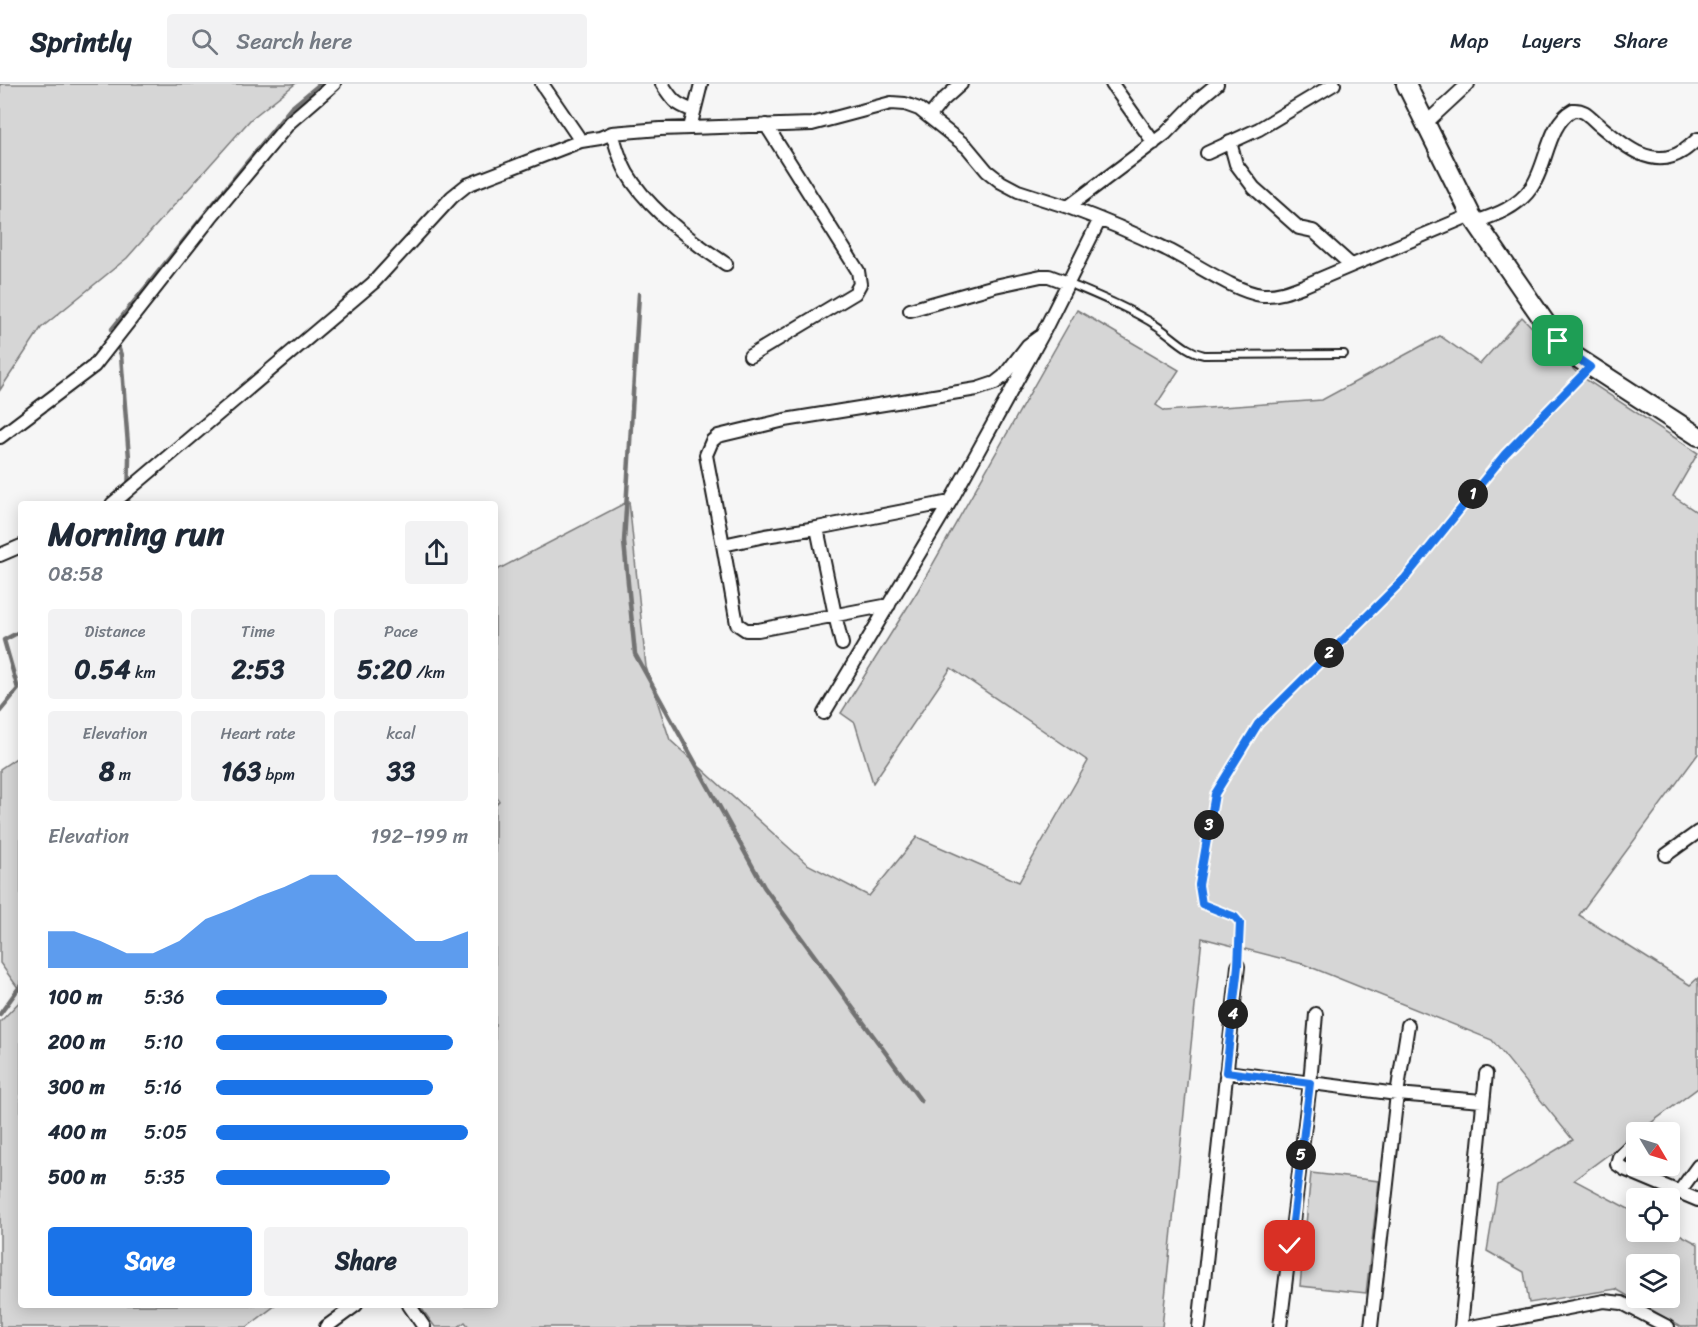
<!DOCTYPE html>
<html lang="en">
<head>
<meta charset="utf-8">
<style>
	body { margin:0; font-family:Sriracha,sans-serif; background:#f2f2f3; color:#1f2937; height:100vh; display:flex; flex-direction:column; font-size:22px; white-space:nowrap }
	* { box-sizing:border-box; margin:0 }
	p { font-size:20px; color:#747a83 }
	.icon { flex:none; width:33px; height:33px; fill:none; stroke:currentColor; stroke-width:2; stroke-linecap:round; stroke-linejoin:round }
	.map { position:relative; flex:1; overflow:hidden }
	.sheet { position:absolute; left:18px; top:417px; width:480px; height:807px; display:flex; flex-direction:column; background:#fff; border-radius:6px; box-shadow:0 3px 15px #0003 }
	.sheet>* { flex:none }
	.needle { width:39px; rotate:128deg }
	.tools { position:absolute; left:1626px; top:1038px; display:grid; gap:12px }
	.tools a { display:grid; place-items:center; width:54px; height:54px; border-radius:6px; background:#fff; box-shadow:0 3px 15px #0003; font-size:30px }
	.pin { position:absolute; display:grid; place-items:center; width:51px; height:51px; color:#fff; margin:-26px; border-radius:12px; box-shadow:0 3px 9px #0006 }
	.km { position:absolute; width:30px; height:30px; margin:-15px; border-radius:50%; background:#222; color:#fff; font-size:16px; line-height:30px; text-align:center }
	.round { display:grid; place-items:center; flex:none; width:63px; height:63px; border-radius:6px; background:#f2f2f3 }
	.head { display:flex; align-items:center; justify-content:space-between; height:102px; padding:0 30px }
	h1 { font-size:33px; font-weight:700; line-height:45px }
	.stats { display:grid; grid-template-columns:repeat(3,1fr); gap:9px; height:102px; padding:6px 30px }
	.stats div { display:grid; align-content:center; border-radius:6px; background:#f2f2f3; text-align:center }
	.stats b { font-size:26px; font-weight:700 }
	.stats small { font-size:16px; font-weight:400 }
	.stats p { font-size:16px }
	.chart { height:168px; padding:12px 30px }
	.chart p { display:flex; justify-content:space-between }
	.chart svg { width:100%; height:108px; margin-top:6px; fill:#1a73e8; opacity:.7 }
	.primary-button { display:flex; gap:12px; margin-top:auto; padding:12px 30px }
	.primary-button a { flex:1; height:69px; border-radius:6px; background:#1a73e8; color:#fff; font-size:24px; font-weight:700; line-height:69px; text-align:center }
	.primary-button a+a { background:#f2f2f3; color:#1f2937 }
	ul { padding:0 30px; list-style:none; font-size:20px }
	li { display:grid; grid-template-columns:96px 72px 1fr; align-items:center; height:45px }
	li i { height:15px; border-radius:8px; background:#1a73e8 }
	header { display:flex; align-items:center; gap:36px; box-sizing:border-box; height:84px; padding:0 30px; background:#fff; border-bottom:2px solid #e0e1e3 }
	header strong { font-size:28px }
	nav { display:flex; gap:33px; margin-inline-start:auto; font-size:21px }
	.search { width:420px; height:54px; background:#f2f2f3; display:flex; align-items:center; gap:15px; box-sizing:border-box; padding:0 21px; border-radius:6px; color:#747a83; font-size:22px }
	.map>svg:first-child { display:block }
	.green { fill:#d6d6d6; stroke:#797979; stroke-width:1.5; fill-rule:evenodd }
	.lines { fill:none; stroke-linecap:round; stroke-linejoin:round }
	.stream { stroke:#727272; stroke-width:4.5 }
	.service-casing { stroke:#1c1c1c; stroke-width:10 }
	.minor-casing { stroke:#1c1c1c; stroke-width:16 }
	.secondary-casing { stroke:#1c1c1c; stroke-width:22 }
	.path { stroke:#1c1c1c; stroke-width:2; stroke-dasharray:4.5 4.5; stroke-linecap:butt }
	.service { stroke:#fff; stroke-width:6 }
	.minor { stroke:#fff; stroke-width:12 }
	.secondary { stroke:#fff; stroke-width:18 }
	.route-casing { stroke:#fff; stroke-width:12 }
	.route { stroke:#1a73e8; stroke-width:8 }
</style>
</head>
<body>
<header>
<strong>Sprintly</strong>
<div class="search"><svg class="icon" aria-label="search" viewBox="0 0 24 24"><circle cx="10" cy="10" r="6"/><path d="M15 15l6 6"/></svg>Search here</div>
<nav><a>Map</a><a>Layers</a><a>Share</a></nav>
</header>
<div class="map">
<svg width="1698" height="1243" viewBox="0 0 1698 1243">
	<rect width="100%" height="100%" fill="#f6f6f6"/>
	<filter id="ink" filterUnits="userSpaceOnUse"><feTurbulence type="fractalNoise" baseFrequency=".0167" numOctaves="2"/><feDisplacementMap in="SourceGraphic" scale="12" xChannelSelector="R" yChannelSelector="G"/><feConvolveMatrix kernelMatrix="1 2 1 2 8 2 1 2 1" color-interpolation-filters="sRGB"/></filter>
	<g filter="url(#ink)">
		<path class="green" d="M 0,0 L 295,0 L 251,35 L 127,174 L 41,244 L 0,306 Z
			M 1077,226 L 1179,286 L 1156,321 L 1165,327 L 1322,316 L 1440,252 L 1480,280 L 1522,233 L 1579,291 L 1698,369 L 1673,412 L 1698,429 L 1698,670 L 1579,831 L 1690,901 L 1698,894 L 1698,1004 L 1574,1096 L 1636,1129 L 1636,1148 L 1670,1148 L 1670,1145 L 1698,1160 L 1698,1243 L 1681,1243 L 1616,1205 L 1529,1219 L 1524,1188 L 1487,1167 L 1498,1101 L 1573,1056 L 1492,956 L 1303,880 L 1202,854 L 1162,1243 L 469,1243 L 465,1238 L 458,1243 L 435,1243 L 419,1221 L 495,1221 L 495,721 L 499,717 L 495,711 L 495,487 L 629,417 L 646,583 L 670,656 L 807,780 L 869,812 L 917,753 L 1019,798 L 1088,677 L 951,584 L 873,699 L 855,639 L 841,629 L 917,508 ZM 1636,1180 L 1670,1180 L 1670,1214 L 1636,1214 Z
			M 21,671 L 21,908 L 0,879 L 0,685 Z
			M 21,916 L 21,1221 L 276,1221 L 247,1243 L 0,1243 L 0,938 Z
			M 1311,1089 L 1379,1097 L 1366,1209 L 1300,1202 Z"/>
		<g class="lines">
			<path class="stream" d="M 639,210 L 624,458 L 635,570 L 764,803 L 921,1017
				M 128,420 L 129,374 L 121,271 L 112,245 L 291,24 L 320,0
				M 0,627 L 18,605 L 4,556 L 21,547
				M 0,930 L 21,901"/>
			<g class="service-casing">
				<path id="service" d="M 1068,199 C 1096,211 1131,225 1157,242 C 1173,252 1185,267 1204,271 L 1344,270"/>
			</g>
			<g class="minor-casing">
				<path id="minor" d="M 542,0 L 581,57
					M 662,0 C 673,17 675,20 694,27
					M 1112,0 L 1154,59
					M 929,33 L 942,17 L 961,0
					M 1426,39 L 1468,0
					M 690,44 L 701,0
					M 612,49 C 616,62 620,77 627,89 C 648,125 691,157 726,180
					M 1230,58 L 1236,80 L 1254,104 L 1299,144 L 1313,147 L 1351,181
					M 1207,69 L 1259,45 L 1334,0
					M 1068,123 C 1101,135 1134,149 1166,165 C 1192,177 1235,208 1262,211 C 1277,212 1290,207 1303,202 L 1471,131
					M 1475,138 C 1496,131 1518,123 1531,104 C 1547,83 1547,40 1573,26 C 1584,25 1589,32 1597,39 C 1620,58 1651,88 1683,67 C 1688,64 1693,59 1698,55
					M 910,226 L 995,202 L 1041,192 L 1049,192 L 1068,199
					M 750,272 L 855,209 L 860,200 L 858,187 L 766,41
					M 0,353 L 94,282 L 211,133 L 290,38 L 334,0
					M 112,420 L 373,199 L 452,113 L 467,101 L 581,57 L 600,54 L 612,49 L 660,45 L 812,40 L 891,19 L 905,20 L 919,25 L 953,52 L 967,63 L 987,87 L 1001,98 L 1018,107 L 1068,123 L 1165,50 L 1200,14 L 1217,0
					M 817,444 L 835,531 L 842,560
					M 723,461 L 706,371 L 712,357 L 718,352 L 785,336 L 977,305 L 995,299 L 1004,292 L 1028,261 L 1039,253
					M 0,471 L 21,462
					M 889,521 L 758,546 L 746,546 L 737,540 L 723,461 L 765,452 L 817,444 L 950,418
					M 824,629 L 950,418 L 1042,251 L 1100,135
					M 1666,771 L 1698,748
					M 1226,988 L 1397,1010 L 1482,1017
					M 1636,1056 L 1619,1073 L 1617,1080 L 1624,1085 L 1698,1116
					M 1679,1108 L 1698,1082
					M 409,1221 L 424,1243
					M 326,1243 L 356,1221
					M 1199,1243 L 1238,882
					M 1280,1243 L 1310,999 L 1316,930
					M 1371,1243 L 1397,1010 L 1408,941
					M 1461,1243 L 1486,990
					M 1471,1243 L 1604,1217 L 1622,1219 L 1668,1243"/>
			</g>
			<g class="secondary-casing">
				<path id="secondary" d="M 1406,0 L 1471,131 L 1558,257 L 1573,271 L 1698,352"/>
			</g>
			<path class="path" d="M 1238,871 L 1240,839 L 1235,833 L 1202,820 L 1199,801 L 1215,710 L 1258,640 L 1405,494 L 1505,370 L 1579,294"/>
			<use href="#service" class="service"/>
			<use href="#minor" class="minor"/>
			<use href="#secondary" class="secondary"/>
		</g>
	</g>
	<g class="lines" filter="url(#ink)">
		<g class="route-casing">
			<path id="route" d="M 1290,1162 L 1310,999 L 1226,988 L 1238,882 L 1240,839 L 1235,833 L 1202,820 L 1199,801 L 1215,710 L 1258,640 L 1405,494 L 1505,370 L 1590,283 L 1573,271 L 1558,257"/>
		</g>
		<use href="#route" class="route"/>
	</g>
</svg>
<div class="tools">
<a><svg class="needle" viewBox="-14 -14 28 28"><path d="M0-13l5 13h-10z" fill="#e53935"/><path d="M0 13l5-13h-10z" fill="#747a83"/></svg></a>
<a><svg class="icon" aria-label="locate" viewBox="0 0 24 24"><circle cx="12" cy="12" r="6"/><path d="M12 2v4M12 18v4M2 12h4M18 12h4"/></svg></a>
<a><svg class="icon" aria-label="layers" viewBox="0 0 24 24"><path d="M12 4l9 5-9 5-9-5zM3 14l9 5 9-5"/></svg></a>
</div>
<div class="pin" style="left:1558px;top:257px;background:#1e9e55"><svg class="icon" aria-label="arrive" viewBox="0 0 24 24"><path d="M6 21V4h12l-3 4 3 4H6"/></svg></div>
<div class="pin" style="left:1290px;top:1162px;background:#d93025"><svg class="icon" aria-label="check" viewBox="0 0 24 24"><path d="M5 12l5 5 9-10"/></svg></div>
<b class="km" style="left:1473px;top:410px">1</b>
<b class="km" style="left:1329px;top:569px">2</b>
<b class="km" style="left:1209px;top:741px">3</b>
<b class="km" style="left:1233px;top:930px">4</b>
<b class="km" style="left:1301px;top:1071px">5</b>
<section class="sheet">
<div class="head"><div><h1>Morning run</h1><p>08:58</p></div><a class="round"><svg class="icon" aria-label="share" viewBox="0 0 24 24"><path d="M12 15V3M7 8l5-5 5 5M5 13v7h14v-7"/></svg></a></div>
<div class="stats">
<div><p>Distance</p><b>0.54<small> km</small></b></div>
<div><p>Time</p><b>2:53</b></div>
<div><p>Pace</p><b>5:20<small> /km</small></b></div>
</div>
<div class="stats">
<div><p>Elevation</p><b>8<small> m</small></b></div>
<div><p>Heart rate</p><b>163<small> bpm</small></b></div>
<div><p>kcal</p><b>33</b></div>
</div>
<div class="chart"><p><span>Elevation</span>192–199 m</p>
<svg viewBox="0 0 160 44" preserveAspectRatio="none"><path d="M0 44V29L10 29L20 33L30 38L40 38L50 33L60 24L70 20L80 15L90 11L100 6L110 6L120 15L130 24L140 33L150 33L160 29V44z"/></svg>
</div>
<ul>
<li><b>100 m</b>5:36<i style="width:68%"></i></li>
<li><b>200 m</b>5:10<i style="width:94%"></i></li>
<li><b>300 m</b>5:16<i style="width:86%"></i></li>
<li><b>400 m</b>5:05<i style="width:100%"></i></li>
<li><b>500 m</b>5:35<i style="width:69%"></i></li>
</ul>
<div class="primary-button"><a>Save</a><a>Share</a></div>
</section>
</div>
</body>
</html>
